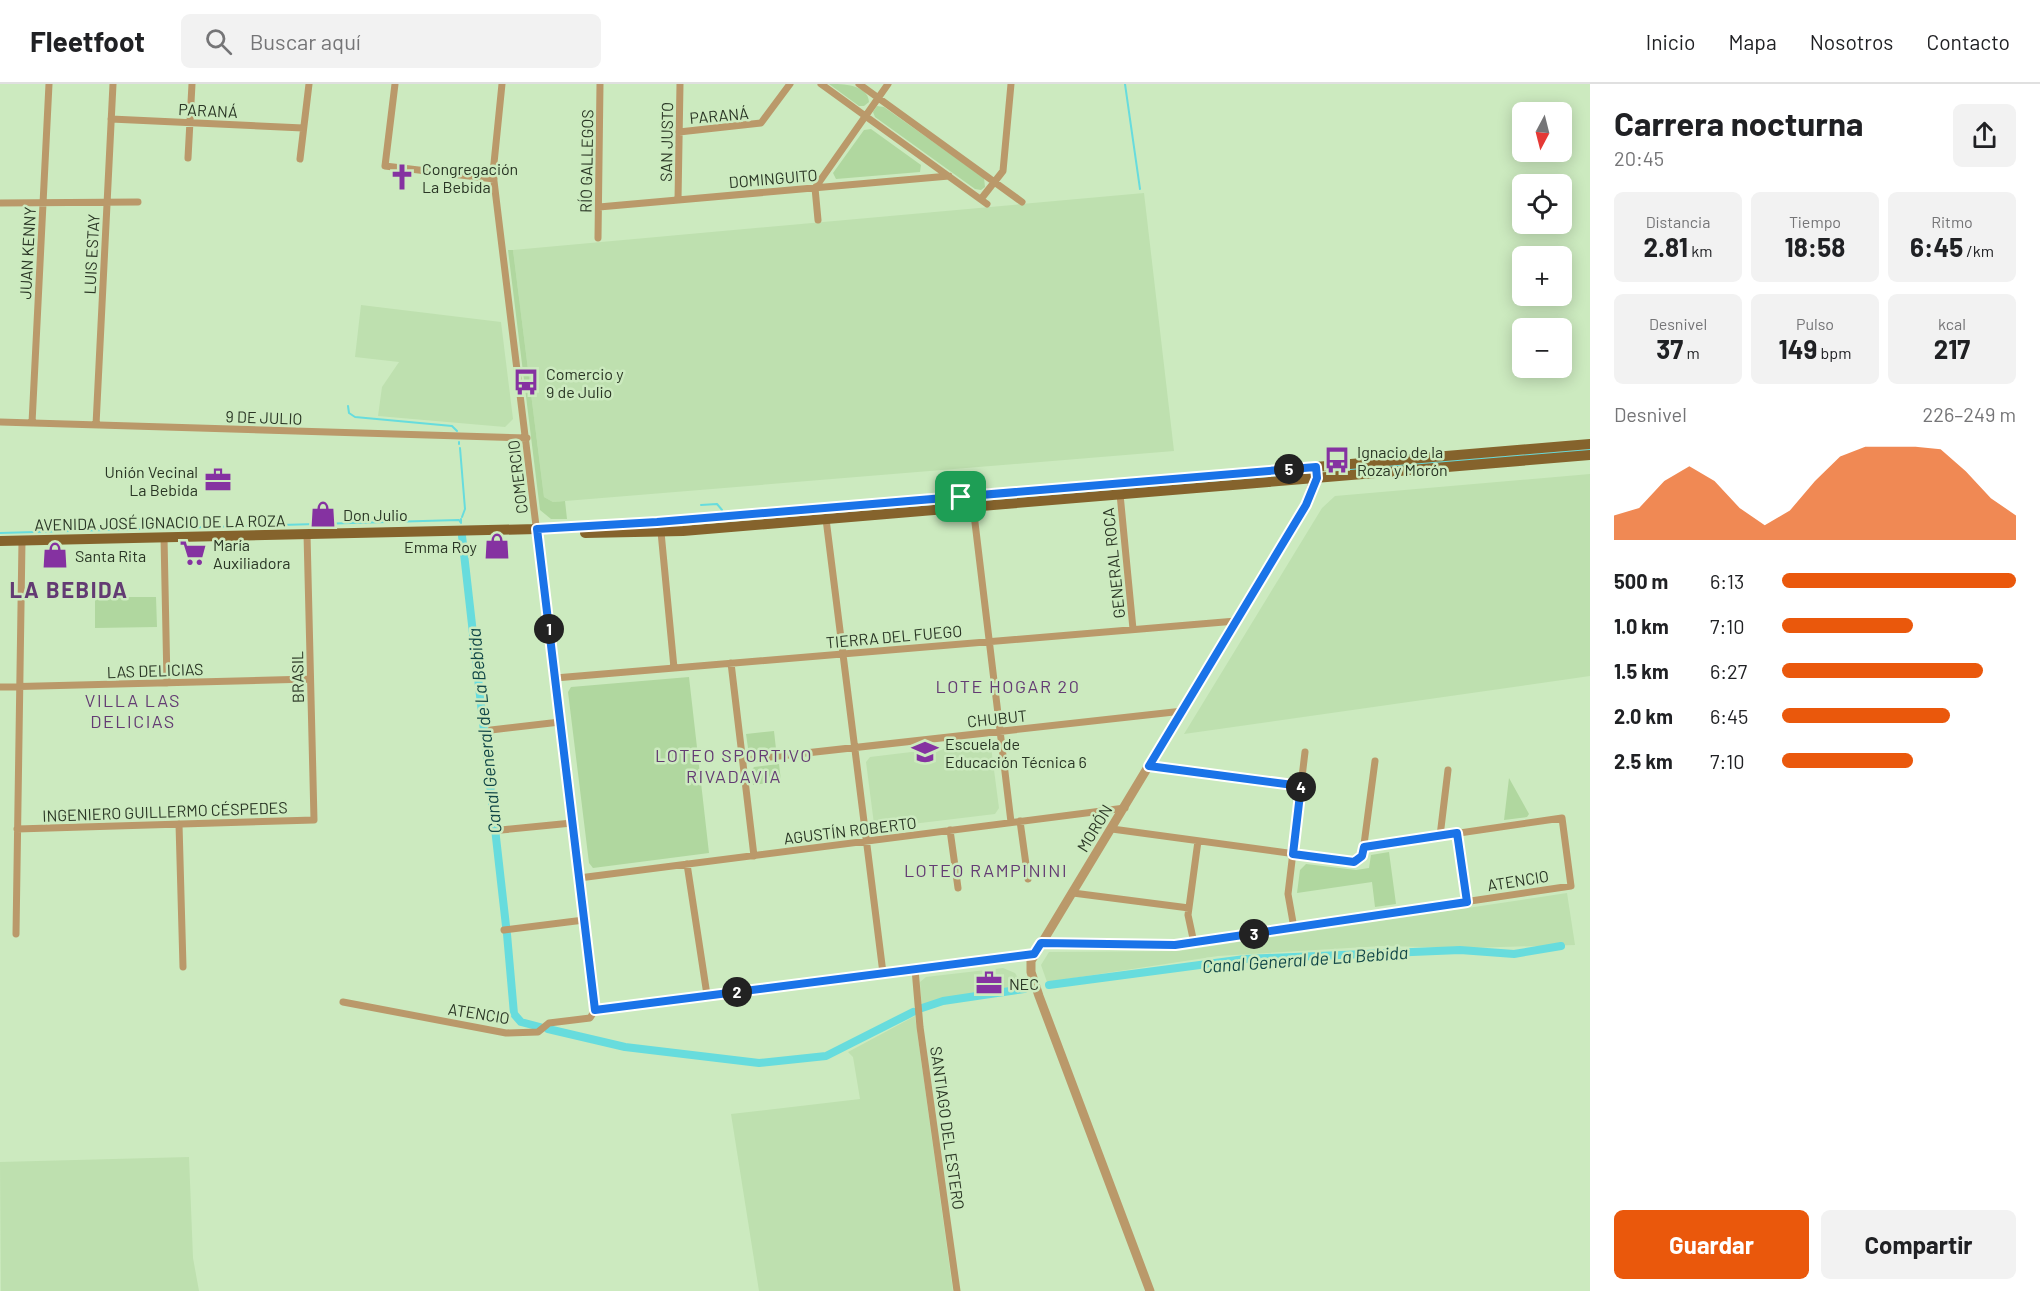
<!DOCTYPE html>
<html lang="es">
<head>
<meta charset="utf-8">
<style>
	body { margin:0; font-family:Barlow,sans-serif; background:#f2f2f2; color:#202124; height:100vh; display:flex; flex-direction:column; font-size:22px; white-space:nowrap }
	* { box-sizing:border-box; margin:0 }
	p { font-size:20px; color:#757577 }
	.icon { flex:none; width:33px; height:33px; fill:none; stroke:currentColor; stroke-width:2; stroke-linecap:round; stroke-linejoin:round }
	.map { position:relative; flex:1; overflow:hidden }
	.drawer { display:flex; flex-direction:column; background:#fff; width:450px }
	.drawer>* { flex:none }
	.needle { width:39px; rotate:187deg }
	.fabs { position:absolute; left:1512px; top:18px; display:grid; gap:12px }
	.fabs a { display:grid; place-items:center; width:60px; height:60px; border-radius:9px; background:#fff; box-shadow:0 3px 15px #0003; font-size:30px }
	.pin { position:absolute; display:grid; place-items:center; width:51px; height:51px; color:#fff; margin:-26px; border-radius:12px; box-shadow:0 3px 9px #0006 }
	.km { position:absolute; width:30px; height:30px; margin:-15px; border-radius:50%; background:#222; color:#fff; font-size:16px; line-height:30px; text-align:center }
	.round { display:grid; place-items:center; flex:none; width:63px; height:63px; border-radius:9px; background:#f2f2f2 }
	.headline { display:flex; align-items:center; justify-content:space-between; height:102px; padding:0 24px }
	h1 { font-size:33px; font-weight:700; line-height:45px }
	.metrics { display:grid; grid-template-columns:repeat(3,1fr); gap:9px; height:102px; padding:6px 24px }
	.metrics div { display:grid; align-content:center; border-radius:9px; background:#f2f2f2; text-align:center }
	.metrics b { font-size:26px; font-weight:700 }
	.metrics small { font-size:16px; font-weight:400 }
	.metrics p { font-size:16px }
	.chart { height:168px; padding:12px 24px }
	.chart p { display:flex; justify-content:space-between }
	.chart svg { width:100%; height:108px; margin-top:6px; fill:#ea580c; opacity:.7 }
	.button { display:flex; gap:12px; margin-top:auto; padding:12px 24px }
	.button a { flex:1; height:69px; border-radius:9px; background:#ea580c; color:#fff; font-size:24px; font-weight:700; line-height:69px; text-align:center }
	.button a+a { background:#f2f2f2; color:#202124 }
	ul { padding:0 24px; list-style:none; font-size:20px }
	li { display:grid; grid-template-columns:96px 72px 1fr; align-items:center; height:45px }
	li i { height:15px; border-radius:8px; background:#ea580c }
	header { display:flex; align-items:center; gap:36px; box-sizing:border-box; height:84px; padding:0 30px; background:#fff; border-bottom:2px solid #e0e0e0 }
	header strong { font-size:28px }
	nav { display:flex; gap:33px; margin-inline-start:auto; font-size:21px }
	.search { width:420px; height:54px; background:#f2f2f2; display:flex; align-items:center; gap:15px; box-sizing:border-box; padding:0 21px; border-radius:9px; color:#757577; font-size:22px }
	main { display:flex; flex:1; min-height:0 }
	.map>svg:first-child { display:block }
	.built { fill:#bee0af }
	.green { fill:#b0d79f }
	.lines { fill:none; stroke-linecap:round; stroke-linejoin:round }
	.stream { stroke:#67dcdd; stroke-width:2 }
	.canal { stroke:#67dcdd; stroke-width:8 }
	.minor { stroke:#ba996a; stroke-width:7 }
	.tertiary { stroke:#ba996a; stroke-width:9 }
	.primary { stroke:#85632c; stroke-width:10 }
	.route-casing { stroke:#fff; stroke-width:12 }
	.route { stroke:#1a73e8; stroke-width:8 }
	.labels { text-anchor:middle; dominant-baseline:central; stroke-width:5; stroke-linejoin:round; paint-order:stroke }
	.street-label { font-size:16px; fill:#2a3625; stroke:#cceabf }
	.poi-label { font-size:16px; fill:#2a3625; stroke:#cceabf; text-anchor:start }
	.neighbourhood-label { font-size:18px; letter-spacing:1.5px; fill:#633b73; stroke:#cceabf }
	.water-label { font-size:18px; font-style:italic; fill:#124848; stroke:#cceabf }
	.district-label { font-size:22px; font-weight:bold; letter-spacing:1.5px; fill:#633b73; stroke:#cceabf }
</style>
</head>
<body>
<header>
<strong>Fleetfoot</strong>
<div class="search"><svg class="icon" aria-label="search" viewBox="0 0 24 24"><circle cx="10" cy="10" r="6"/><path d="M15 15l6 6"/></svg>Buscar aquí</div>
<nav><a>Inicio</a><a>Mapa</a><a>Nosotros</a><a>Contacto</a></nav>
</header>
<main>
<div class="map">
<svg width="1590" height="1207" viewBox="0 0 1590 1207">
	<rect width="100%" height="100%" fill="#cceabf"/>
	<path class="built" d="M 1144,109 L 1174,367 L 553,418 L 544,413 L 513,166 Z
		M 361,221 L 501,238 L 513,335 L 505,343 L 378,332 L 382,303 L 399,278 L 355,273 Z
		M 1590,390 L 1590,592 L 1184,650 L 1322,424 L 1335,412 Z
		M 986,659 L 991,663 L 999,724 L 995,730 L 879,744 L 874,740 L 866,678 L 870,673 Z
		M 1567,809 L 1575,861 L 1468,864 L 1382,862 L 1218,872 L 1047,898 L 1041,881 L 1049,868 L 1179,867 Z
		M 1003,884 L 1015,889 L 1025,906 L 937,920 L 922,926 L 920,898 L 926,893 Z
		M 915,932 L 953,1207 L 759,1207 L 731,1030 L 860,1015 L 853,973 L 848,968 Z
		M 189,1073 L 193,1174 L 199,1207 L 1,1207 L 0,1078 Z"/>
	<path class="green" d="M 829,0 C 842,0 868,0 869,18 L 864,22 L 859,22 Z
		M 877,22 L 884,23 L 984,94 L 985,103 L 981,106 L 975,105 L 875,33 L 873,28 Z
		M 871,45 L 921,81 L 920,88 L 836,95 L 833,89 L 864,46 Z
		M 508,166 L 513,166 L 544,413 L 553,418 L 565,417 L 567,435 L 551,435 L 540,426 Z
		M 95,513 L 156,513 L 157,543 L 95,544 Z
		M 689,593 L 709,769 L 593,784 L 589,779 L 568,608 L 571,603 Z
		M 774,647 L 776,665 L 753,667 L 748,664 L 746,650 Z
		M 779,680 L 781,697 L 753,701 L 751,687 L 754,683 Z
		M 1509,694 L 1529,730 L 1527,733 L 1504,736 Z
		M 1389,768 L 1396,820 L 1375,823 L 1372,798 L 1297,809 L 1300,786 L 1306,780 L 1356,786 L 1369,784 L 1371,771 Z"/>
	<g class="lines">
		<path class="stream" d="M 1125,0 L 1140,105
			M 348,322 L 349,329 L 355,333 L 452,342 L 457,347
			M 459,358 L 459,360
			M 460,364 L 465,425 L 462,433
			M 1332,387 L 1590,366
			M 701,421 L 717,420 L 722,426
			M 725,437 L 1302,390
			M 0,449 L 459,436 L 461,439 L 461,435"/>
		<path class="canal" d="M 462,452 L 506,842
			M 507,850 L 514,930 L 521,938 L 540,943
			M 1049,901 L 1245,875 L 1460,866 L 1514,870 L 1561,862
			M 922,924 L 943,917 L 1024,905
			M 548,945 L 625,963 L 759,979 L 826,972 L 913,928"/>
		<path class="minor" d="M 395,0 L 385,82 L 494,95
			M 502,0 L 493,89 L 595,926
			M 821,0 L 987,120
			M 859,0 L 1022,118
			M 111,35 L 303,44
			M 679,48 L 761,39 L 790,0
			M 188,74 L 192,0
			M 300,75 L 309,0
			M 981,115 L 1003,87 L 1011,0
			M 678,116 L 680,0
			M 0,119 L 138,118
			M 599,123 L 949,92
			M 818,136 L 815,104 L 888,0
			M 598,154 L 600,0
			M 0,338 L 527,354
			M 32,339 L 49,0
			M 96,341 L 113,0
			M 1120,410 L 1133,545
			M 973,422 L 1011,738
			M 826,435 L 883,889
			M 661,448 L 674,584
			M 164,453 L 167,599
			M 731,579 L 754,772
			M 555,594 L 1236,537
			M 0,603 L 310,595
			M 491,646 L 560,638
			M 743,676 L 1183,627
			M 1149,683 L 1301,702
			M 1020,737 L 1028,795
			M 179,740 L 183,883
			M 17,745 L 314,736 L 307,450
			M 1112,745 L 1354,778 L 1363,768 L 1375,677
			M 501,746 L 572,739
			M 950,746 L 958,804
			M 1457,749 L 1467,818
			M 1440,752 L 1448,686
			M 687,780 L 707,911
			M 579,794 L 1125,724
			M 1073,809 L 1189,824
			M 1294,844 L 1288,810 L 1305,668
			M 504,846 L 584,836
			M 16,850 L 22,457
			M 1041,859 L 1175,861 L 1571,802 L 1562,734 L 1364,763
			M 1194,859 L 1188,831 L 1198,757
			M 915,885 L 920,943 L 957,1207
			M 343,918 L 506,949 L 538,948 L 549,939 L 590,934 L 595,926
			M 595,926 L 1034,870"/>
		<path class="tertiary" d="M 1150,1207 L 1039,912 L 1031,888 L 1031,877 L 1306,421 L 1316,389"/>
		<path class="primary" d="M 585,449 L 683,447 L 1590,371
			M 0,457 L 537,445 L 634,440 L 1590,360"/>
	</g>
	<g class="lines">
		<g class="route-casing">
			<path id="route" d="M 1316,383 L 1317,394 L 1306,421 L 1149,682 L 1301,702 L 1293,770 L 1354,778 L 1362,772 L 1364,763 L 1457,749 L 1467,818 L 1175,861 L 1041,859 L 1034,870 L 595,926 L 537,445 L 657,438 Z"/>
		</g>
		<use href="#route" class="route"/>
	</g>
	<defs>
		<g id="church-bare" transform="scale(2.07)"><path d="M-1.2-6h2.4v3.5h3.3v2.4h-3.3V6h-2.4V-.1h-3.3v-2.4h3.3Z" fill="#8532a1" stroke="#cceabf" stroke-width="2.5" paint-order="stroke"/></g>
		<g id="bus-bare" transform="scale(2.07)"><path d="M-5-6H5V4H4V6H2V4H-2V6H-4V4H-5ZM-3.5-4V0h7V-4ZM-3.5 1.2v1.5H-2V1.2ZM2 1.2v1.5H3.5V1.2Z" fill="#8532a1" stroke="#cceabf" stroke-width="2.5" paint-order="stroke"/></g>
		<g id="office-bare" transform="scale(2.07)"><path d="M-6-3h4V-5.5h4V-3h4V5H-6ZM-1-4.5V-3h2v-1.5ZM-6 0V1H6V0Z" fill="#8532a1" stroke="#cceabf" stroke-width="2.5" paint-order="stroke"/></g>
		<g id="shop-bare" transform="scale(2.07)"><path d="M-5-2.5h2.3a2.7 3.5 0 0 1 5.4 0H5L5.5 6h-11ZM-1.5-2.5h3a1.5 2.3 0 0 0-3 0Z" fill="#8532a1" stroke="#cceabf" stroke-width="2.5" paint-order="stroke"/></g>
		<g id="supermarket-bare" transform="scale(2.07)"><path d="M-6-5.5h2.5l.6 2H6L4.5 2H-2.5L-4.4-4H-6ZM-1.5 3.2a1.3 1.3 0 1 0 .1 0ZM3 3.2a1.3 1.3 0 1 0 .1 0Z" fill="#8532a1" stroke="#cceabf" stroke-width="2.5" paint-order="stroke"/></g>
		<g id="school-bare" transform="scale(2.07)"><path d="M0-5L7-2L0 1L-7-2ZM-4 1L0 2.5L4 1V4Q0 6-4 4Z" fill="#8532a1" stroke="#cceabf" stroke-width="2.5" paint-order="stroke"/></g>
	</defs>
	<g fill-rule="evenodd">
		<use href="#church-bare" x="402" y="93"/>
		<use href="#bus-bare" x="526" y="298"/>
		<use href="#bus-bare" x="1337" y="376"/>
		<use href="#office-bare" x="218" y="396"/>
		<use href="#shop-bare" x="323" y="430"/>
		<use href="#shop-bare" x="497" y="462"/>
		<use href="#supermarket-bare" x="193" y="469"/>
		<use href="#shop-bare" x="55" y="471"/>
		<use href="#school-bare" x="925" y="668"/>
		<use href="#office-bare" x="989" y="899"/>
	</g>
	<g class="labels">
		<g class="street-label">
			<text transform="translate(208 26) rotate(3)">PARANÁ</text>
			<text transform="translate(719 31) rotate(-5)">PARANÁ</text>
			<text transform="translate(666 58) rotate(-89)">SAN JUSTO</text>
			<text transform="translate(586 77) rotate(-89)">RÍO GALLEGOS</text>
			<text transform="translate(773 94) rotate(-5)">DOMINGUITO</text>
			<text transform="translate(27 169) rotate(-87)">JUAN KENNY</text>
			<text transform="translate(91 170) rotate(-87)">LUIS ESTAY</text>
			<text transform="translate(264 333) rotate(2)">9 DE JULIO</text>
			<text transform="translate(517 393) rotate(-97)">COMERCIO</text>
			<text transform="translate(160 438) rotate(-1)">AVENIDA JOSÉ IGNACIO DE LA ROZA</text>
			<text transform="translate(1113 479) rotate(-96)">GENERAL ROCA</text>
			<text transform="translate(894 552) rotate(-5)">TIERRA DEL FUEGO</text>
			<text transform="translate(155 586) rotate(-2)">LAS DELICIAS</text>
			<text transform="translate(297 593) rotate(-91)">BRASIL</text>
			<text transform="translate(997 634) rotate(-6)">CHUBUT</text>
			<text transform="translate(165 727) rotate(-2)">INGENIERO GUILLERMO CÉSPEDES</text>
			<text transform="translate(1094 744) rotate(-59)">MORÓN</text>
			<text transform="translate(850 746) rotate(-7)">AGUSTÍN ROBERTO</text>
			<text transform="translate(1518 796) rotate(-9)">ATENCIO</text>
			<text transform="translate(479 929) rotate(9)">ATENCIO</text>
			<text transform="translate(948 1044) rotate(82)">SANTIAGO DEL ESTERO</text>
		</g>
		<g class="poi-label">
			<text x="422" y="84">Congregación<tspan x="422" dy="18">La Bebida</tspan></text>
			<text x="546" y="289">Comercio y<tspan x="546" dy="18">9 de Julio</tspan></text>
			<text x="1357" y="367">Ignacio de la<tspan x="1357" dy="18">Roza y Morón</tspan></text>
			<text x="198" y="387" text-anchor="end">Unión Vecinal<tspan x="198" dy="18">La Bebida</tspan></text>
			<text x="343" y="430">Don Julio</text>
			<text x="213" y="460">María<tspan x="213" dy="18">Auxiliadora</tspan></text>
			<text x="477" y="462" text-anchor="end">Emma Roy</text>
			<text x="75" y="471">Santa Rita</text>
			<text x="945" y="659">Escuela de<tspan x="945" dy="18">Educación Técnica 6</tspan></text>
			<text x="1009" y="899">NEC</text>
		</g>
		<g class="neighbourhood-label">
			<text x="1008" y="602">LOTE HOGAR 20</text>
			<text x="133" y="616">VILLA LAS<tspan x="133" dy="21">DELICIAS</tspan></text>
			<text x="734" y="671">LOTEO SPORTIVO<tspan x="734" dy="21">RIVADAVIA</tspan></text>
			<text x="986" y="786">LOTEO RAMPININI</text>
		</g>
		<g class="water-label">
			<text transform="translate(484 647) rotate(-96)">Canal General de La Bebida</text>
			<text transform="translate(1305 875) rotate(-4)">Canal General de La Bebida</text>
		</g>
		<g class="district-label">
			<text x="69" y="505">LA BEBIDA</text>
		</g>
	</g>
</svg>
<div class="fabs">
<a><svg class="needle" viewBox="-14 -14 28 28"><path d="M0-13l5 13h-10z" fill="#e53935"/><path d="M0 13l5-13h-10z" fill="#757577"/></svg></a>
<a><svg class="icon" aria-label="locate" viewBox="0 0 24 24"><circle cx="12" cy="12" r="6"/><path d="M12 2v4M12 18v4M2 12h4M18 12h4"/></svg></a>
<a>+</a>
<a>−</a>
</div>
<div class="pin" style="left:961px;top:413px;background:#1e9e55"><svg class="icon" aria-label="arrive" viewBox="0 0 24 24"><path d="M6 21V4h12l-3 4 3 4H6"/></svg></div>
<b class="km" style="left:549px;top:545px">1</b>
<b class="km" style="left:737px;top:908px">2</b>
<b class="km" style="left:1254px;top:850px">3</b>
<b class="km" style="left:1301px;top:703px">4</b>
<b class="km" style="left:1289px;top:385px">5</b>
</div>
<section class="drawer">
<div class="headline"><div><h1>Carrera nocturna</h1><p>20:45</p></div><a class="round"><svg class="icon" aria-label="share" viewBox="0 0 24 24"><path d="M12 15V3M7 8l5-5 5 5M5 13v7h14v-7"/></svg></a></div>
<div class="metrics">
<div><p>Distancia</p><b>2.81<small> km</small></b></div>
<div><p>Tiempo</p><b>18:58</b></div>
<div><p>Ritmo</p><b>6:45<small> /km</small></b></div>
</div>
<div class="metrics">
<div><p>Desnivel</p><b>37<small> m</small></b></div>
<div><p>Pulso</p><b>149<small> bpm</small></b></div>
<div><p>kcal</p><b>217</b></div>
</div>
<div class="chart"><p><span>Desnivel</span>226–249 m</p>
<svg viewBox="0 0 160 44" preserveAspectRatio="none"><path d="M0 44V34L10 31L20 20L30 14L40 20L50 31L60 38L70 32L80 20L90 10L100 6L110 6L120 6L130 7L140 16L150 27L160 34V44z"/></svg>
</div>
<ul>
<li><b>500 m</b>6:13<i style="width:100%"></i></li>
<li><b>1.0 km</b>7:10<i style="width:56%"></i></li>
<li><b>1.5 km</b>6:27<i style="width:86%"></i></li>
<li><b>2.0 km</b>6:45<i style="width:72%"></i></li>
<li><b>2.5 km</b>7:10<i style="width:56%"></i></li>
</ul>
<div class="button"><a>Guardar</a><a>Compartir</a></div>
</section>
</main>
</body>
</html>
